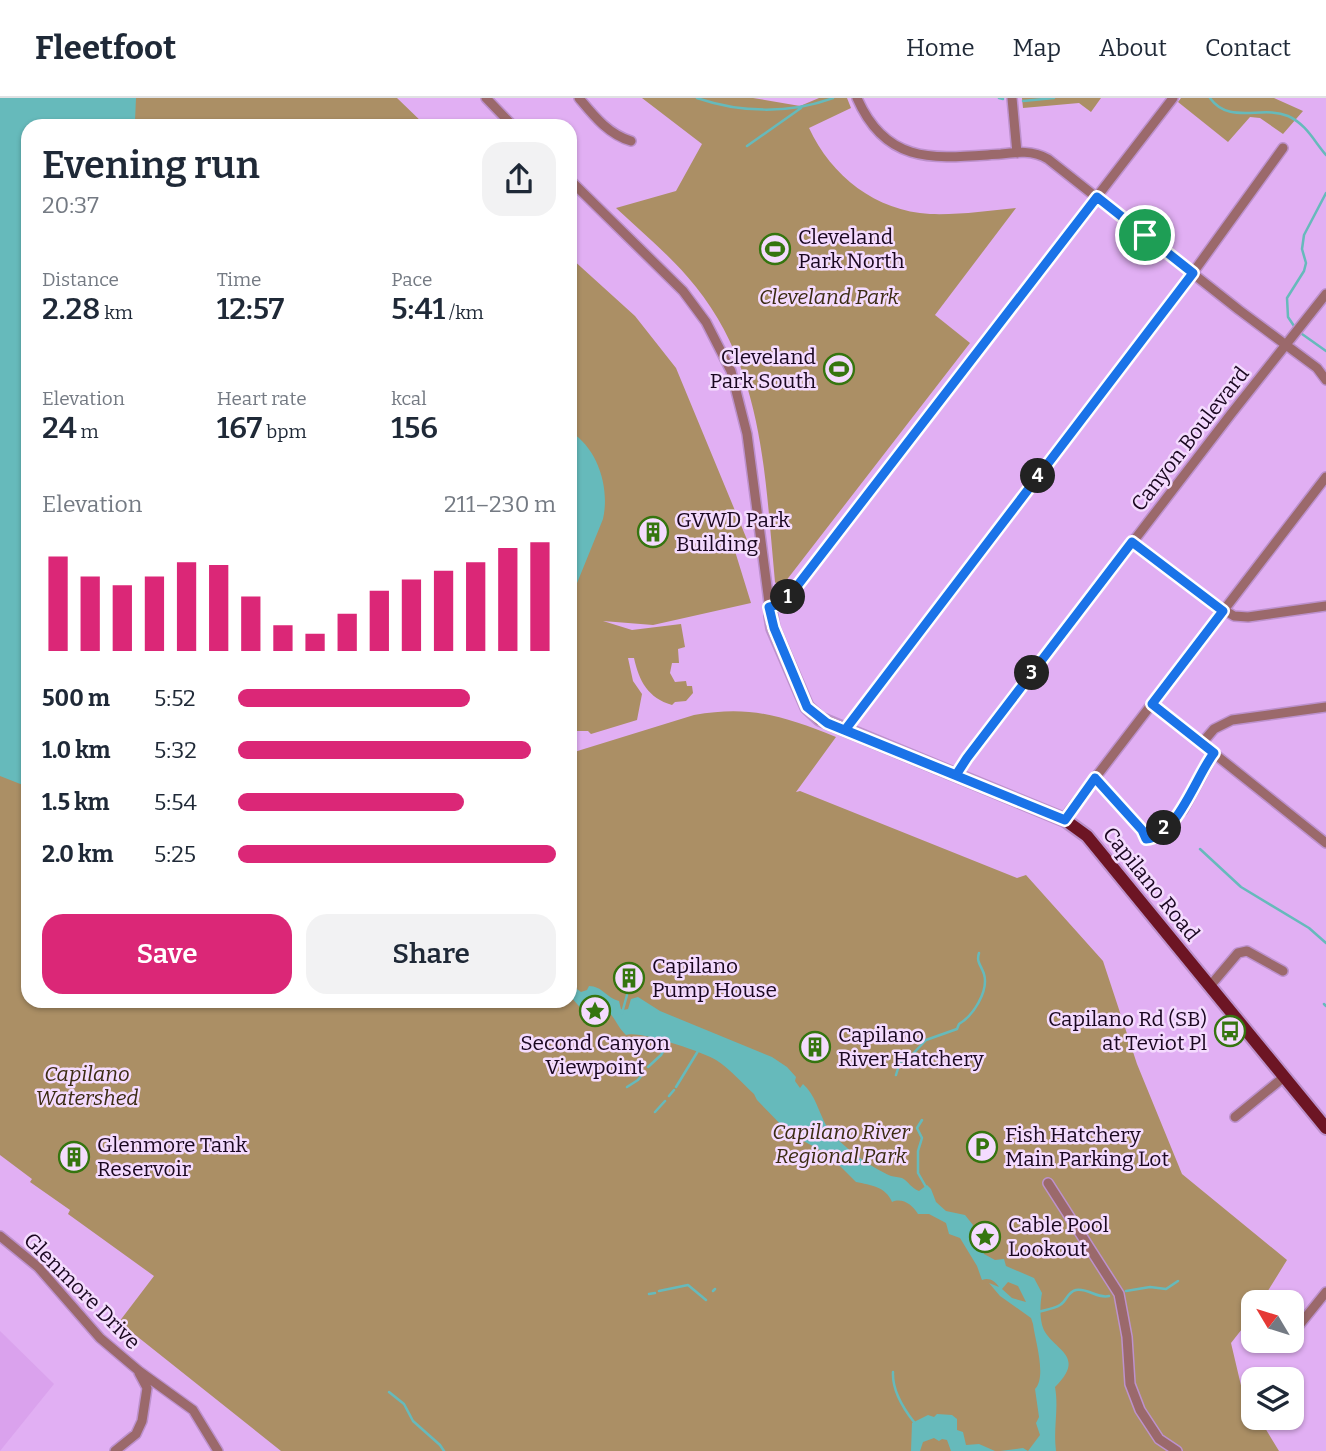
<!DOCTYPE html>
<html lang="en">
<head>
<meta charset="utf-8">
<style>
	body { margin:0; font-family:Bitter,serif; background:#f2f2f3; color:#1f2937; height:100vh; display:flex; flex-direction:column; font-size:26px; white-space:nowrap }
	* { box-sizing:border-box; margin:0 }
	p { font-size:23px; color:#747a83 }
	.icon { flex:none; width:38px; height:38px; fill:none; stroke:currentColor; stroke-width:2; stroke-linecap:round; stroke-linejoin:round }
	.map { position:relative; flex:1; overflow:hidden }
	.details { position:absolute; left:21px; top:21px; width:556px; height:889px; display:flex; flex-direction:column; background:#fff; border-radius:21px; box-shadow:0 2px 5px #0004 }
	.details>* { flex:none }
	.needle { width:46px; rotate:308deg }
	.controls { position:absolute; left:1241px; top:1192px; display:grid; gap:14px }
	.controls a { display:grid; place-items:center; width:63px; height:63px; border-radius:14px; background:#fff; box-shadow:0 2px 5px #0004; font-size:35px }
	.pin { position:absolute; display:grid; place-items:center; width:60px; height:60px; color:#fff; margin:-30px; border:4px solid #fff; border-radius:50%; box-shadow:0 2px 7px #0007 }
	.km { position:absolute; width:35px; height:35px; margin:-18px; border-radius:50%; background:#222; color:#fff; font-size:19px; line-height:35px; text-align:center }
	.round { display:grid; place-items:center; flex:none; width:74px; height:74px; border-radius:21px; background:#f2f2f3 }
	.head { display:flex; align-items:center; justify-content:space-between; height:119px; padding:0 21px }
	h1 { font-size:38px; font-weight:600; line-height:52px }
	.metrics { display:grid; grid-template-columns:repeat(3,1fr); gap:10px; height:119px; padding:7px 21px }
	.metrics div { display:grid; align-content:center }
	.metrics b { font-size:30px; font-weight:600 }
	.metrics small { font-size:19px; font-weight:400 }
	.metrics p { font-size:19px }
	.chart { height:196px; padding:14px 21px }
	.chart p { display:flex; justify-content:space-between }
	.chart svg { width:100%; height:126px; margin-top:7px; stroke:#db2777; stroke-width:6 }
	.primary-button { display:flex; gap:14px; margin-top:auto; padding:14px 21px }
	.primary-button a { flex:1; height:80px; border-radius:21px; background:#db2777; color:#fff; font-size:28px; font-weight:600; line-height:80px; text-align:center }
	.primary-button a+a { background:#f2f2f3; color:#1f2937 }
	ul { padding:0 21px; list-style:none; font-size:23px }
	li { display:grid; grid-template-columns:112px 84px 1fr; align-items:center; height:52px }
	li i { height:18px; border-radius:9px; background:#db2777 }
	header { display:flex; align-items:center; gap:42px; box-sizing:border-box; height:98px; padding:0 35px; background:#fff; border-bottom:2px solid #e0e1e3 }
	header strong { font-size:33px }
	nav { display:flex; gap:38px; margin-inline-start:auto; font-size:24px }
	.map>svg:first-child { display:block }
	.built { fill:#daa2ed }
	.green { fill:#ab8f65 }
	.water { fill:#66babb; fill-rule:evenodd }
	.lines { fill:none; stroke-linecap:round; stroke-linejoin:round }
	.stream { stroke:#66babb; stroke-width:2.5 }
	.minor-casing { stroke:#bd91cd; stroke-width:12 }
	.major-casing { stroke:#bd91cd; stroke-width:16 }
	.minor { stroke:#9b696b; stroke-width:9 }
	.major { stroke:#6d1524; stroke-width:12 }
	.route-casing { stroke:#fff; stroke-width:14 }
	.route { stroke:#1a73e8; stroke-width:9 }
	.labels { text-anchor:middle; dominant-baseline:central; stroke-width:5; stroke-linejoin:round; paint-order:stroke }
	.poi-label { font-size:21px; fill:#1a0720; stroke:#f4dbfe; text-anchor:start }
	.park-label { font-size:21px; font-style:italic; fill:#3b2b12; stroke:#f4dbfe }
	.street-label { font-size:21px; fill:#1a0720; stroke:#f4dbfe }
</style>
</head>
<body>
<header>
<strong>Fleetfoot</strong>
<nav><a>Home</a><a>Map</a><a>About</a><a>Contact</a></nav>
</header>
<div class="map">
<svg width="1326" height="1353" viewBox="0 0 1326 1353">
	<rect width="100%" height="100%" fill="#e1aff3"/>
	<path class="built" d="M 0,1233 L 54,1286 L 0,1353 Z"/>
	<path class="green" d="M 0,0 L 397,0 L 426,28 L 28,28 L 28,903 L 570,903 L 571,655 L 694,617 C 751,607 783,618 836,639 L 796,694 L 800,693 L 1017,780 L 1026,777 L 1103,863 L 1137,966 L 1182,1076 L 1287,1162 L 1261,1204 L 1253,1204 L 1253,1217 L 1231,1245 L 1243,1296 L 1253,1309 L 1253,1320 L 1259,1320 L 1279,1353 L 281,1353 L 119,1224 L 154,1178 L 68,1116 L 70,1112 L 30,1084 L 32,1081 L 0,1057 Z
		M 642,0 L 753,0 L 800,8 L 819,0 L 847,0 L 851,10 L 809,30 C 831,78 876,113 930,116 C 959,117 988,113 1016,110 L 935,217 L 970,245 L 782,488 L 777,487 L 775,484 C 765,380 764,274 696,189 C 673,160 643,135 616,110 L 676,93 L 702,46 Z
		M 1022,0 L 1101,0 L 1091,14 L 1079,5 L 1023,10 Z
		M 1181,0 L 1274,0 L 1303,13 L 1283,36 L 1260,20 L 1250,19 L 1228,44 L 1178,4 Z
		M 571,160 L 635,218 L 676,270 L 748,444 L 734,450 L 751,505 L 653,527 L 603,523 L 632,532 L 681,526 L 685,549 L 678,551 L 679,565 L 672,565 L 670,575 L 675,584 L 686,583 L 687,588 L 692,588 L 693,595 L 686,603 L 675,604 L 672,607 C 648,600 639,583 634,560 L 628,560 L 633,583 L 642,596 L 637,622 L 591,636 L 588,633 L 571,633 Z"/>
	<path class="water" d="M 0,0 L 136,0 L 135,23 L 182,24 L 188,28 L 28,28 L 28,689 L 0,678 Z
		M 571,334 C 598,351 610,390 603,421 L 571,500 Z
		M 571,874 L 574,877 L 574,889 L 581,894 L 587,892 L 589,888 C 602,888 607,900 619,903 L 621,911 L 623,912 L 628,911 L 631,901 L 638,899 L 660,913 L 772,959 L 787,969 L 796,979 L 795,983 L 800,990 L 803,986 C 815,996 819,1015 827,1029 C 841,1048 870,1069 891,1078 C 894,1079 899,1079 902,1080 C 909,1084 911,1090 919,1093 L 927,1087 L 931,1091 L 936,1104 L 946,1113 L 965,1117 L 973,1127 L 971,1133 L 980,1141 L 984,1156 L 995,1162 L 1004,1161 L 1006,1168 L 1034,1180 L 1042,1195 C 1040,1206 1039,1224 1045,1234 C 1058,1254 1085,1259 1055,1289 C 1059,1311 1053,1330 1056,1353 L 1000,1353 L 1023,1350 L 1028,1353 L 1040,1337 L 1036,1325 L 1039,1319 L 1035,1291 C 1047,1279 1035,1242 1033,1226 L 1031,1220 L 1000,1198 L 989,1185 L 999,1189 C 995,1183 989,1179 982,1182 L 977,1168 L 960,1140 L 949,1136 L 946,1125 L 929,1116 L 918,1116 C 913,1107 902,1099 892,1104 C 886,1089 871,1087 856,1084 L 829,1057 L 789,1035 L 757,1002 L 754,996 C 742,985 730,971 716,962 C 703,954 639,932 626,937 C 615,927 613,911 597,907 L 591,914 L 584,914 L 571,899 ZM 1008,1184 L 1018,1188 L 1026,1204 L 1012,1200 L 1002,1191 Z
		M 937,1316 L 952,1317 L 957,1321 L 957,1332 L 963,1334 L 966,1347 L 979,1346 L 995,1353 L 951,1353 L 947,1342 L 942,1341 L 939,1343 L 934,1340 L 923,1344 L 920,1353 L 911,1353 L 912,1325 L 928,1317 L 934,1319 Z"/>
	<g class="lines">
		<path class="stream" d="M 697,0 C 740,15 790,16 833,0
			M 999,0 L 1003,1
			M 1210,0 C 1229,27 1262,7 1288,18 C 1306,26 1314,43 1326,57
			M 1023,3 L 1054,0
			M 747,48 L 801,10
			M 1294,228 L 1288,219 L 1287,200 L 1304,173 L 1306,165 L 1302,151 L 1304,137 L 1326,95
			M 1302,236 L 1326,253
			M 1200,751 L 1241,789 L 1309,830 L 1326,845
			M 1324,906 L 1326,908
			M 622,915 L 627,897
			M 648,969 L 661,957 L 670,942
			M 896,977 L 900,964 L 908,961 L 926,942 L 957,931 L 959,926 C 973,918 989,893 984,876 C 981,867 976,864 979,855
			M 627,989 L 638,982 L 644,974
			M 676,989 L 698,953
			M 669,998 L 674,992
			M 655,1014 L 665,1003
			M 922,1022 L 917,1030 L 922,1040 L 918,1053 L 918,1075 L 926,1089
			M 659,1193 L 688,1187 L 706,1202
			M 713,1193 L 715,1191
			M 1126,1193 L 1150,1189 L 1166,1191 L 1178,1183
			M 649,1196 L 655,1195
			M 1038,1214 C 1044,1212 1054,1211 1060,1207 C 1067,1203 1067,1194 1076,1192 C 1089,1190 1097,1201 1109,1198
			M 893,1274 C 892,1293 903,1310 914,1324
			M 389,1294 L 404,1306 L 413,1323 L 440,1347 L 444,1353"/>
		<g class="minor-casing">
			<path id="minor" d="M 486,0 L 513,28
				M 579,0 C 594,18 608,36 631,43
				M 857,0 C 887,69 937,60 1001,56 C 1017,54 1033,52 1048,61 L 1239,212 L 1317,270 L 1326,282
				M 1012,0 L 1017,55
				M 570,82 L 683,193 L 706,224 L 731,273 L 747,336 L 770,512
				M 1132,444 L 1216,507 L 1234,518 L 1248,519 L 1326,508
				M 769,509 L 784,505 L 1173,0
				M 1152,606 L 1326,745
				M 845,632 L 1174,201 L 1283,50
				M 1202,645 L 1214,631 L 1232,622 L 1326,609
				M 956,677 L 967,660 L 1231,316 L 1326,196
				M 1095,680 L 1142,732 L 1146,741 L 1152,740 L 1183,712 L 1214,655
				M 1065,722 L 1069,714 L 1326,379
				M 1210,888 L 1238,855 L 1247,853 L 1283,873
				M 1235,1019 L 1284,979
				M 1048,1085 L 1119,1196 L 1127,1239 L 1130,1286 L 1140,1312 L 1159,1341 L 1177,1353
				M 0,1138 L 38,1169 L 100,1240 L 139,1273 L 193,1312 L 218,1353
				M 1293,1235 L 1326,1194
				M 115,1353 L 136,1336 L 142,1323 L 147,1290 L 139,1275"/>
		</g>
		<g class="major-casing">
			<path id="major" d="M 771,518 L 773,530 L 807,609 L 820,621 L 1065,722 L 1087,738 L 1326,1030"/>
		</g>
		<use href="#minor" class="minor"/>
		<use href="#major" class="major"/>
	</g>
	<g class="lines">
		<g class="route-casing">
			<path id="route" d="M 1145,137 L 1097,99 L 784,505 L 769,509 L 774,530 L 807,609 L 827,625 L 1065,722 L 1095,680 L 1142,732 L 1146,741 C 1177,739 1197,676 1214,655 L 1152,606 L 1223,513 L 1132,444 L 967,660 L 956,677 L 845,632 L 1193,175 L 1145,137"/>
		</g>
		<use href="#route" class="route"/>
	</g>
	<defs>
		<g id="stadium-ring" transform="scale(1.575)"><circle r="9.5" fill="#f4dbfe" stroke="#35750f" stroke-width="1.5"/><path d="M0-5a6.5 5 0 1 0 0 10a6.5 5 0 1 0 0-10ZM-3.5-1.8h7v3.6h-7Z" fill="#35750f"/></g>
		<g id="building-ring" transform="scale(1.575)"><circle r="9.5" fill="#f4dbfe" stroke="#35750f" stroke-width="1.5"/><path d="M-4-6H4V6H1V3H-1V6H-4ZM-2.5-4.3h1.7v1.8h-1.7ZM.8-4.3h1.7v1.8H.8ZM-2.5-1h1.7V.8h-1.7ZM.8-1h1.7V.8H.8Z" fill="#35750f"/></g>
		<g id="sight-ring" transform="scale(1.575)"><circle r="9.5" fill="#f4dbfe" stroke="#35750f" stroke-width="1.5"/><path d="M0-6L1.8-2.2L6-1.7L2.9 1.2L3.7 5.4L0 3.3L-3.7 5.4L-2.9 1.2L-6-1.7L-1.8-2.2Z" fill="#35750f"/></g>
		<g id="bus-ring" transform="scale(1.575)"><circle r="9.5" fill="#f4dbfe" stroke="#35750f" stroke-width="1.5"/><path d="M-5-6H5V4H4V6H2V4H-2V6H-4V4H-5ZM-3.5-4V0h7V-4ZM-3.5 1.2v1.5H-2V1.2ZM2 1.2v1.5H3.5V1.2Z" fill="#35750f"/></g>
		<g id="parking-ring" transform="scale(1.575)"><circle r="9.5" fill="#f4dbfe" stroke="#35750f" stroke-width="1.5"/><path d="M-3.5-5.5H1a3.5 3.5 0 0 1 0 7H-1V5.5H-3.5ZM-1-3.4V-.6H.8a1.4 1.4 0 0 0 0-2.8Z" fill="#35750f"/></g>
	</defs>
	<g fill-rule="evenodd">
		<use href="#stadium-ring" x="775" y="151"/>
		<use href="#stadium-ring" x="839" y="271"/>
		<use href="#building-ring" x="653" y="434"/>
		<use href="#building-ring" x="629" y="880"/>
		<use href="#sight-ring" x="595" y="913"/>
		<use href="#bus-ring" x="1230" y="933"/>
		<use href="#building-ring" x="815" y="949"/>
		<use href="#parking-ring" x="982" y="1049"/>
		<use href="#building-ring" x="74" y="1059"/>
		<use href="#sight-ring" x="985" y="1139"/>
	</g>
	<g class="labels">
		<g class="poi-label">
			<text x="798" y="139">Cleveland<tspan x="798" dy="24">Park North</tspan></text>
			<text x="816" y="259" text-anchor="end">Cleveland<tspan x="816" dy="24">Park South</tspan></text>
			<text x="676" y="422">GVWD Park<tspan x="676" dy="24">Building</tspan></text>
			<text x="652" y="868">Capilano<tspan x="652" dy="24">Pump House</tspan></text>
			<text x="1207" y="921" text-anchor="end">Capilano Rd (SB)<tspan x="1207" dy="24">at Teviot Pl</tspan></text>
			<text x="838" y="937">Capilano<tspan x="838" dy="24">River Hatchery</tspan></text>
			<text x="595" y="945" text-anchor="middle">Second Canyon<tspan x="595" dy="24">Viewpoint</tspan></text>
			<text x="1005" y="1037">Fish Hatchery<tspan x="1005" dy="24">Main Parking Lot</tspan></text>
			<text x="97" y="1047">Glenmore Tank<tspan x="97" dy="24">Reservoir</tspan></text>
			<text x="1008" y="1127">Cable Pool<tspan x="1008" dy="24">Lookout</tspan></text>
		</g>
		<g class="park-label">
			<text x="829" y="199">Cleveland Park</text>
			<text x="87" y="976">Capilano<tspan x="87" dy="24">Watershed</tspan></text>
			<text x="841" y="1034">Capilano River<tspan x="841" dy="24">Regional Park</tspan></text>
		</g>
		<g class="street-label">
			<text transform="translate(1190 341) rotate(-52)">Canyon Boulevard</text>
			<text transform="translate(1151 786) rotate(51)">Capilano Road</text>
			<text transform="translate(82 1193) rotate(45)">Glenmore Drive</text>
		</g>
	</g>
</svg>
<div class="controls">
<a><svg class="needle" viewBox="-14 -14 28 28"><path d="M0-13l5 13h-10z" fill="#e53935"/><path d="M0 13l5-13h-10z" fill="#747a83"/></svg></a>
<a><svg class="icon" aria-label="layers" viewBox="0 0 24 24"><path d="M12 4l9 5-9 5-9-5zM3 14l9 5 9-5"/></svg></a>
</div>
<div class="pin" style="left:1145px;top:137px;background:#1e9e55"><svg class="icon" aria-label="arrive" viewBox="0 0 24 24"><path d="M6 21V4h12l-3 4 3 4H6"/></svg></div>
<b class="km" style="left:788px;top:499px">1</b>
<b class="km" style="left:1164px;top:730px">2</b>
<b class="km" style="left:1032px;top:575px">3</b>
<b class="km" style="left:1038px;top:378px">4</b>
<section class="details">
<div class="head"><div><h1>Evening run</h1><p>20:37</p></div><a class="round"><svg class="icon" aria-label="share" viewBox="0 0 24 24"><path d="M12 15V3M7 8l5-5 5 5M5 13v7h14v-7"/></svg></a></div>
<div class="metrics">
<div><p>Distance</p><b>2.28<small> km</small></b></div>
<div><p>Time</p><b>12:57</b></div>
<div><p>Pace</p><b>5:41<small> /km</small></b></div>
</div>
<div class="metrics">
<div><p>Elevation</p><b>24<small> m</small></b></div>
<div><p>Heart rate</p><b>167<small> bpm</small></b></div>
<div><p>kcal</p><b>156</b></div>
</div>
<div class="chart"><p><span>Elevation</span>211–230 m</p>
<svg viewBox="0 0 160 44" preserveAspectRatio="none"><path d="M5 44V11M15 44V18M25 44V21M35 44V18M45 44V13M55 44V14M65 44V25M75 44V35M85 44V38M95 44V31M105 44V23M115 44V19M125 44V16M135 44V13M145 44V8M155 44V6"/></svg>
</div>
<ul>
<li><b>500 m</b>5:52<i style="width:73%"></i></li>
<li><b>1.0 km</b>5:32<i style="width:92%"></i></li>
<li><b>1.5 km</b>5:54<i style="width:71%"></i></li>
<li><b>2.0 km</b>5:25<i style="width:100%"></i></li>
</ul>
<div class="primary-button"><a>Save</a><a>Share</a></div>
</section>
</div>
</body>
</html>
